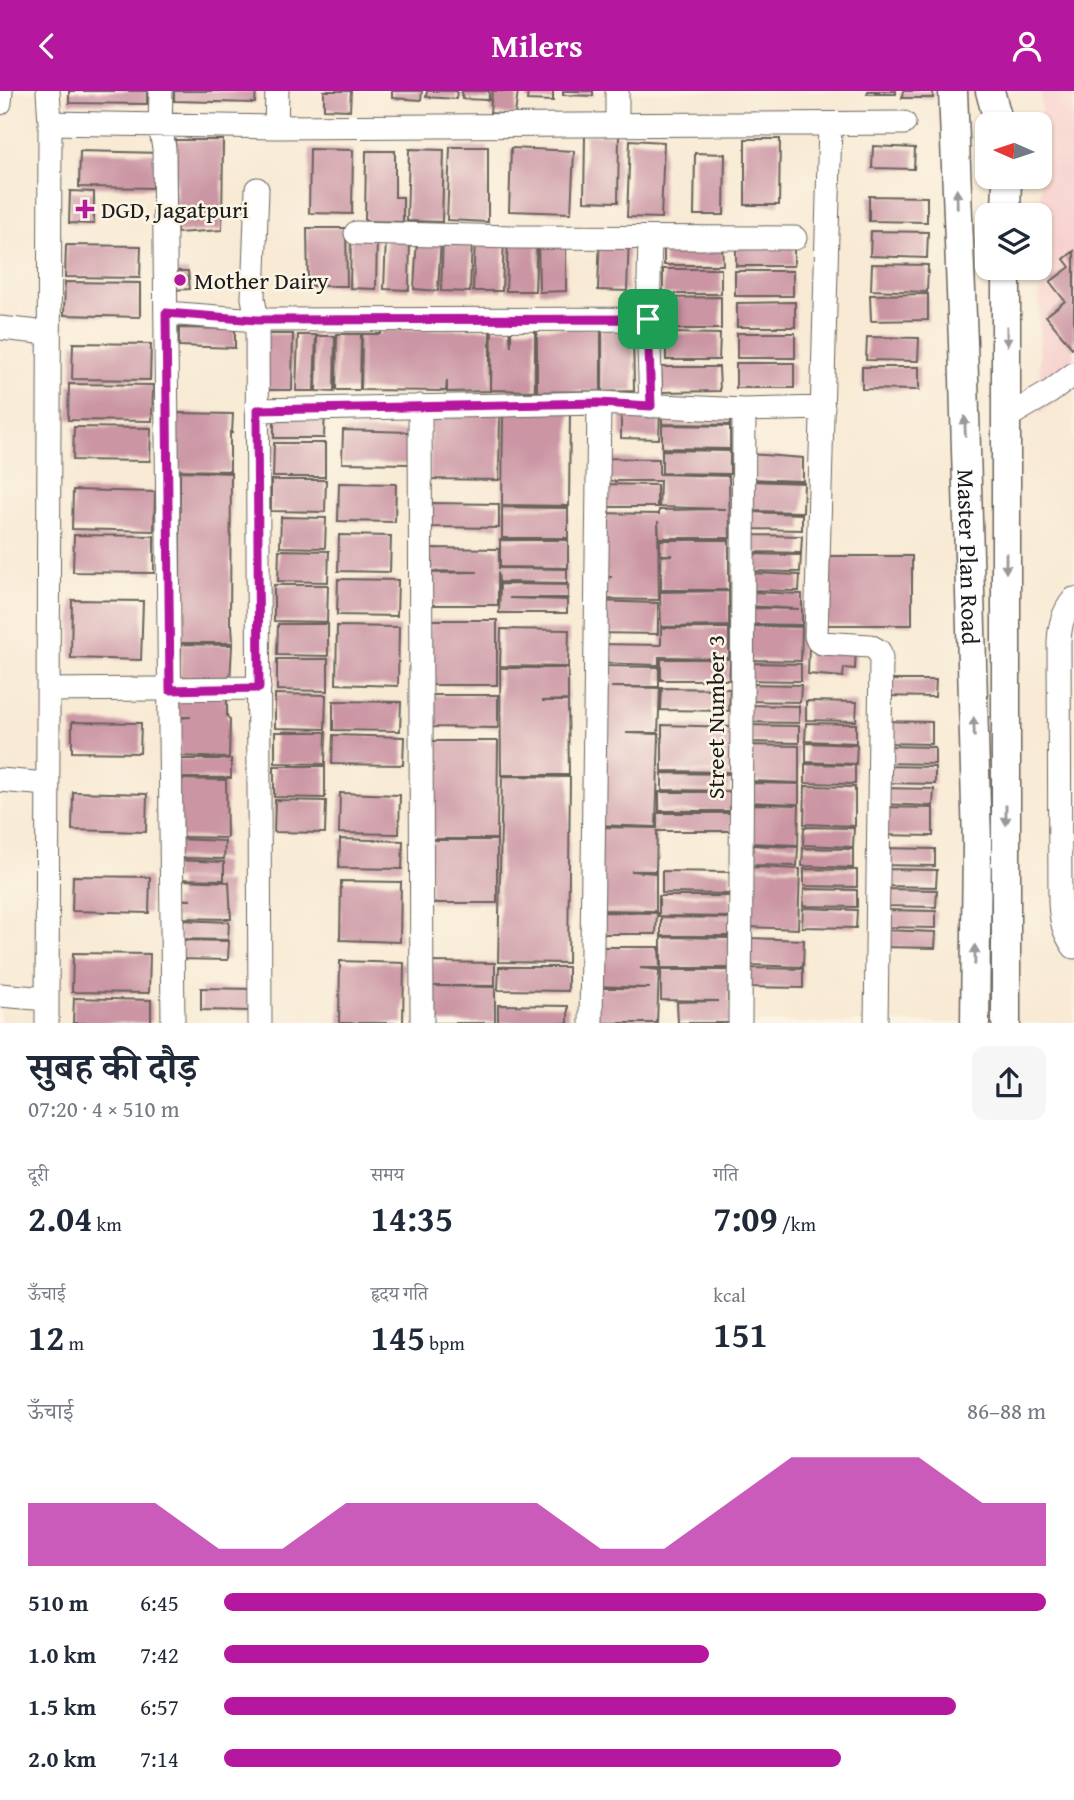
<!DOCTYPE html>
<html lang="hi">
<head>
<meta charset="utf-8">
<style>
	body { margin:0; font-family:"Gentium Book Plus","Noto Serif Devanagari",serif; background:#f6f6f7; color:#1f2937; height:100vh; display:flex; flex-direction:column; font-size:26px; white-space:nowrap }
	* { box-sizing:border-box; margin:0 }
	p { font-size:23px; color:#747a83 }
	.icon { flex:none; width:38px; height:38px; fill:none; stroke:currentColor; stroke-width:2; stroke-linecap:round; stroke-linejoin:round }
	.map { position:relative; height:932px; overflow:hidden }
	.sheet { display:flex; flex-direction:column; background:#fff; flex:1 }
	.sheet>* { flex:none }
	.needle { width:46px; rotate:273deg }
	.controls { position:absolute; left:975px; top:21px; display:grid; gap:14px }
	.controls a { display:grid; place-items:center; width:77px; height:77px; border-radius:14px; background:#fff; box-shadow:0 2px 5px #0004; font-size:35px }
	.pin { position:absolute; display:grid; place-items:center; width:60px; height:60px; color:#fff; margin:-30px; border-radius:14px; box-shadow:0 4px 10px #0006 }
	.round { display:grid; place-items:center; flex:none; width:74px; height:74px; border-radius:14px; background:#f6f6f7 }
	.summary { display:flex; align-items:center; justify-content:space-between; height:119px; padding:0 28px }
	h1 { font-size:38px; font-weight:700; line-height:52px }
	.stats { display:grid; grid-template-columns:repeat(3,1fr); gap:10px; height:119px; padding:7px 28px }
	.stats div { display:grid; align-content:center }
	.stats b { font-size:35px; font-weight:700 }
	.stats small { font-size:19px; font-weight:400 }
	.stats p { font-size:19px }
	.chart { height:196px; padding:14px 28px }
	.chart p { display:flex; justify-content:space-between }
	.chart svg { width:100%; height:126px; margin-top:7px; fill:#b5179e; opacity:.7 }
	ul { padding:0 28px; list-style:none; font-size:23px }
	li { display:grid; grid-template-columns:112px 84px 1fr; align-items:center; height:52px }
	li i { height:18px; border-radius:9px; background:#b5179e }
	header { display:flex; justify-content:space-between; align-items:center; height:91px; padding:0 28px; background:#b5179e; color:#fff; font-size:32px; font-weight:700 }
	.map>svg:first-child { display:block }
	.built { fill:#f7d0cd }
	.building { fill:#cb95a4 }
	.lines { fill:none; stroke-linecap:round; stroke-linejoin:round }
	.minor-casing { stroke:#69645c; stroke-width:25 }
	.major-casing { stroke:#69645c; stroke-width:31 }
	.minor { stroke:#fff; stroke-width:23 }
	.major { stroke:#fff; stroke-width:28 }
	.oneway { fill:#999 }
	.route-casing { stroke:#fff; stroke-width:14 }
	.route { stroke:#b5179e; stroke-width:9 }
	.poi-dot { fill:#b5179e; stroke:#fcf5e5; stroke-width:2.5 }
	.labels { text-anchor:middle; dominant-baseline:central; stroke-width:5; stroke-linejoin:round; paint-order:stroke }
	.poi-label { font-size:24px; fill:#1c1c1c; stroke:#fcf5e5; text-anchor:start }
	.street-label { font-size:24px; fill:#1c1c1c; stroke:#fcf5e5 }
</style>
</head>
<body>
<header><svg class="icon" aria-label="back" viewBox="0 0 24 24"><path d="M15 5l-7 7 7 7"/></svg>Milers<svg class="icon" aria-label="person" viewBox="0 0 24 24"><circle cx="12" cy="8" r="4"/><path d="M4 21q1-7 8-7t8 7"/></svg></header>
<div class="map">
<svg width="1074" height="932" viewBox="0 0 1074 932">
	<rect width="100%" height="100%" fill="#fcf5e5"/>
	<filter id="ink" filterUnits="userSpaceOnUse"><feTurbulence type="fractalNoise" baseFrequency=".0143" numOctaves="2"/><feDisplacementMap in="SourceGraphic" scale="14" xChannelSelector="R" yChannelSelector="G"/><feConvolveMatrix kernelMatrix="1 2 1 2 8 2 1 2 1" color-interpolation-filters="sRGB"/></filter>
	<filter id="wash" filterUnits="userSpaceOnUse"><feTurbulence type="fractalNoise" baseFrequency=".00686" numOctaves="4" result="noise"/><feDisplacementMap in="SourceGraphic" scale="28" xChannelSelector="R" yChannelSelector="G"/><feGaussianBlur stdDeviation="1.57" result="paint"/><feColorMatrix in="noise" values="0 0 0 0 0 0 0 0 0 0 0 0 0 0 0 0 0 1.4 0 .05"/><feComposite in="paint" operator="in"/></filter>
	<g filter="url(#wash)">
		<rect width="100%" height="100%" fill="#f8ead4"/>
		<path class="built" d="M 1041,0 L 1074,0 L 1074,296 L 1039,323 Z"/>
		<g id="blocks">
			<path class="building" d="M 69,0 L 147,0 L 147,13 L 69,12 Z
				M 174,0 L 256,0 L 255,12 L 174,10 Z
				M 324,0 L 351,0 L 350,19 L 324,18 Z
				M 392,0 L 422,0 L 421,9 L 392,7 Z
				M 427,0 L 457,0 L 456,8 L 426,6 Z
				M 462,0 L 489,0 L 489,9 L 462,8 Z
				M 492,0 L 518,0 L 515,24 L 490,22 Z
				M 528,0 L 553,0 L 553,10 L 527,9 Z
				M 563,0 L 593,0 L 593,5 L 563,4 Z
				M 868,0 L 896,0 L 896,3 L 867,3 Z
				M 903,0 L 933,0 L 933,7 L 902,7 Z
				M 585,44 L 619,44 L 618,111 L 584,110 Z
				M 745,48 L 780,48 L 779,114 L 745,114 Z
				M 175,49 L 223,49 L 222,139 L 177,142 Z
				M 630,49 L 664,51 L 661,127 L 627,126 Z
				M 873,55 L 915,57 L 914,78 L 872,77 Z
				M 450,56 L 488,56 L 488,131 L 447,129 Z
				M 511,57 L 574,60 L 571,122 L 509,120 Z
				M 310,58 L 353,59 L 352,123 L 309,122 Z
				M 409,58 L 444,59 L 442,131 L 407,130 Z
				M 80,60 L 161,62 L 161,97 L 79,96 Z
				M 366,60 L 395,60 L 395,106 L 403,106 L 403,131 L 365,130 Z
				M 695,62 L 725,63 L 724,124 L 694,124 Z
				M 70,100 L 94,101 L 94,133 L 69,132 Z
				M 869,105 L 927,106 L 927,131 L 869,130 Z
				M 307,137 L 346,137 L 347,195 L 308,195 Z
				M 871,140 L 928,141 L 927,167 L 870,165 Z
				M 600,143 L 629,145 L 627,200 L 598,199 Z
				M 475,145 L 504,146 L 502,200 L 473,200 Z
				M 351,146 L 377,146 L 376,198 L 350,197 Z
				M 386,146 L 410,147 L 409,199 L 384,198 Z
				M 417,146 L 441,147 L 438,200 L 414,198 Z
				M 443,146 L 472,147 L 470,201 L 441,200 Z
				M 508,146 L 537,146 L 535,200 L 506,200 Z
				M 538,148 L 566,148 L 566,200 L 539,201 Z
				M 664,149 L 722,149 L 723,174 L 664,174 Z
				M 736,150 L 794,150 L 794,175 L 736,175 Z
				M 66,154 L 141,155 L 140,187 L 65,186 Z
				M 1074,160 L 1074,255 L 1072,257 L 1046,225 L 1065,210 L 1050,191 L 1070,176 L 1064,168 Z
				M 872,173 L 928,174 L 927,201 L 871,199 Z
				M 663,178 L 721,178 L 721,203 L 663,203 Z
				M 171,180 L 188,180 L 190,198 L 170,199 Z
				M 735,180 L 793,180 L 793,205 L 735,205 Z
				M 65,191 L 140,192 L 140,226 L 64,224 Z
				M 928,203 L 928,229 L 871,230 L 870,204 Z
				M 721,206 L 721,238 L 663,238 L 664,207 Z
				M 795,211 L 795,236 L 737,236 L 737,212 Z
				M 179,237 L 235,238 L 235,257 L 179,255 Z
				M 492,237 L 509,237 L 511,255 L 511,238 L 535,237 L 535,300 L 491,299 Z
				M 537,237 L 601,237 L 601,300 L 537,301 Z
				M 490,238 L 490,300 L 447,301 L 447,289 L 446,300 L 361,299 L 362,243 L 381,243 L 381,239 Z
				M 602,238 L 633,238 L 634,300 L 602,301 Z
				M 666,242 L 720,243 L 719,269 L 666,269 Z
				M 737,242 L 795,242 L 795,267 L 737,267 Z
				M 266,243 L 293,243 L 292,299 L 264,299 Z
				M 337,243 L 361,243 L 360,299 L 336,299 Z
				M 298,244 L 316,244 L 314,300 L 296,300 Z
				M 317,245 L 335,245 L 334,301 L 316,300 Z
				M 867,246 L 919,247 L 918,270 L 866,269 Z
				M 73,252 L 151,253 L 150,289 L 72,288 Z
				M 736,272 L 794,272 L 794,297 L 736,297 Z
				M 661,276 L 719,276 L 720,300 L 662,301 Z
				M 862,276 L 919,276 L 919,299 L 862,298 Z
				M 69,293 L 153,294 L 152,330 L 68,329 Z
				M 662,310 L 730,311 L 730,334 L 662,333 Z
				M 274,315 L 325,316 L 324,347 L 274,347 Z
				M 431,316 L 500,317 L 499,389 L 430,388 Z
				M 621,316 L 660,317 L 659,348 L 621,347 Z
				M 503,319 L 570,319 L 569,415 L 502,414 Z
				M 177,322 L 233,323 L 232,342 L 230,341 L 230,380 L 175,379 Z
				M 662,334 L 730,335 L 730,358 L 662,357 Z
				M 74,336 L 151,337 L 150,370 L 73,369 Z
				M 343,339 L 409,341 L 409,373 L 342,372 Z
				M 274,352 L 325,352 L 325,386 L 273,386 Z
				M 662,359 L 730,360 L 730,383 L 662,382 Z
				M 749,363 L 803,367 L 803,390 L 749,388 Z
				M 596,367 L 659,368 L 659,383 L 729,385 L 730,447 L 659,447 L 658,430 L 659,509 L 597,508 L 598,487 L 612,486 L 593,485 L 594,422 L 659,423 L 659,419 L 726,418 L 659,416 L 660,390 L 596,390 Z
				M 180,380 L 231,382 L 230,534 L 232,534 L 233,552 L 173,552 L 180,533 Z
				M 271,389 L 326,389 L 325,421 L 271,420 Z
				M 750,390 L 804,392 L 803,421 L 749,420 Z
				M 339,392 L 396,393 L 395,431 L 338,430 Z
				M 594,393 L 657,394 L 657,416 L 594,416 Z
				M 73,399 L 155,401 L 154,440 L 72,438 Z
				M 430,412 L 499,413 L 499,437 L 429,436 Z
				M 502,416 L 568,417 L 568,447 L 502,447 Z
				M 749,421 L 802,423 L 802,439 L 748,438 Z
				M 281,426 L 326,427 L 325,457 L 280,456 Z
				M 74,444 L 154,445 L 154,482 L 73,481 Z
				M 339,444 L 391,445 L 390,481 L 338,480 Z
				M 748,444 L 802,445 L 801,462 L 748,461 Z
				M 500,449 L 568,449 L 568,477 L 500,476 Z
				M 660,449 L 729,449 L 729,499 L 661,499 L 661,465 L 672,464 L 660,464 Z
				M 429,457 L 499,458 L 499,477 L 567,478 L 567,492 L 499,491 L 498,481 L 498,514 L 430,514 L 430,482 L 478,481 L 429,480 Z
				M 279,459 L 329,460 L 328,491 L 278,490 Z
				M 747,463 L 801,464 L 800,481 L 747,480 Z
				M 827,465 L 912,465 L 912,534 L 827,534 Z
				M 746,482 L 800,484 L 799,500 L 746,499 Z
				M 338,488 L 398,489 L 397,525 L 337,524 Z
				M 500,493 L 568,494 L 568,507 L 509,507 L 567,509 L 567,522 L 499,522 Z
				M 274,494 L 328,494 L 327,531 L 274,530 Z
				M 729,500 L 729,535 L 661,536 L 660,501 Z
				M 749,501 L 802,503 L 802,534 L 748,533 L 748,517 L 799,518 L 749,515 Z
				M 72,509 L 143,510 L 141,569 L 71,567 Z
				M 594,510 L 658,512 L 658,543 L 594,542 Z
				M 429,529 L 497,529 L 497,594 L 429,594 Z
				M 278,533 L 328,533 L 328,565 L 277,564 Z
				M 337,535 L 399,536 L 398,595 L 336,593 Z
				M 748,535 L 802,536 L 801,570 L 748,569 Z
				M 661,537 L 729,537 L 729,567 L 659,566 L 659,574 L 597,572 L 597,553 L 661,554 Z
				M 501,538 L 569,539 L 568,576 L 500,575 Z
				M 181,553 L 232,554 L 230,592 L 180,591 Z
				M 809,553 L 856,556 L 855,578 L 844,577 L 843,586 L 808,583 Z
				M 277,568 L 328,568 L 328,600 L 277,599 Z
				M 661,568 L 730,568 L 729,589 L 661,589 Z
				M 748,572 L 801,573 L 801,590 L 747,589 Z
				M 597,575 L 659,576 L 659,596 L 611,596 L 660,597 L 658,642 L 626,642 L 659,643 L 656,736 L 598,734 Z
				M 500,577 L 568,577 L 568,609 L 542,610 L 568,610 L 569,684 L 501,684 Z
				M 882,589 L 936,589 L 935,606 L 882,605 Z
				M 747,593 L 801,594 L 800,611 L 747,610 Z
				M 662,597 L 730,598 L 729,620 L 661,619 Z
				M 275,603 L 326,604 L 325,638 L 275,637 Z
				M 430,604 L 498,604 L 498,637 L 430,636 Z
				M 227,605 L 227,625 L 230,629 L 229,667 L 179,665 L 180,627 L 191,626 L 172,626 L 172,606 Z
				M 333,610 L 401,611 L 400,640 L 333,639 Z
				M 806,610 L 857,611 L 856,630 L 806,629 Z
				M 746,614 L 799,615 L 799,632 L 745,631 Z
				M 881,630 L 932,631 L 932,653 L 881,652 Z
				M 72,631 L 141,632 L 140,662 L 72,661 Z
				M 806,632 L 856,633 L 856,652 L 805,650 Z
				M 662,634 L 731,636 L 730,681 L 662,680 Z
				M 746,634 L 799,635 L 799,652 L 745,651 Z
				M 275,641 L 326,641 L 325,673 L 275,672 Z
				M 333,644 L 404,646 L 403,674 L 332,673 Z
				M 430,650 L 498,650 L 497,748 L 430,748 Z
				M 806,652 L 857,654 L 856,673 L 806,671 Z
				M 746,654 L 799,655 L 799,692 L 750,690 Z
				M 882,655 L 935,656 L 935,673 L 881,672 Z
				M 176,668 L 231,668 L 231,687 L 176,687 Z
				M 805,673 L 855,674 L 855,693 L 805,692 Z
				M 274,675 L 325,675 L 325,707 L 274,706 Z
				M 882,675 L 935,676 L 935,693 L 881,692 Z
				M 662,682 L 730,683 L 730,700 L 662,699 Z
				M 502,685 L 570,686 L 568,872 L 498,871 Z
				M 175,688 L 226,689 L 227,747 L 176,746 Z
				M 750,692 L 799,693 L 799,713 L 750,711 Z
				M 805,695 L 855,696 L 855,735 L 804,733 Z
				M 880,697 L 934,698 L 933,715 L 880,713 Z
				M 73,701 L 147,703 L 146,741 L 72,739 Z
				M 659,701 L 731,701 L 731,720 L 659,720 Z
				M 340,702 L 400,704 L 399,743 L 339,742 Z
				M 275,709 L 326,710 L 325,742 L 274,741 Z
				M 750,713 L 799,714 L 798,754 L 749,752 Z
				M 880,716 L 933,717 L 933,745 L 880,744 Z
				M 657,722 L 731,722 L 731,740 L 657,740 L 656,780 L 631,780 L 656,782 L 656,820 L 594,819 L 595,736 L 657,737 Z
				M 804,736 L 854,737 L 853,756 L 803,754 Z
				M 175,748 L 225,750 L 224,768 L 174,767 Z
				M 340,748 L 403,750 L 402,778 L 339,777 Z
				M 430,749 L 497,749 L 497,812 L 430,812 Z
				M 749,754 L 798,756 L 797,775 L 748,774 Z
				M 803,757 L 853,758 L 853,777 L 802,775 Z
				M 882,757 L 935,758 L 935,775 L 881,774 Z
				M 174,769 L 224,771 L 224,789 L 174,788 Z
				M 751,776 L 800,778 L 798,838 L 749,836 Z
				M 804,778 L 857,779 L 857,796 L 804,795 Z
				M 883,778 L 937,779 L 936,796 L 883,795 Z
				M 662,780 L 730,781 L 730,803 L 662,802 Z
				M 73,785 L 150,786 L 149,822 L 72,820 Z
				M 179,789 L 229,791 L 231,828 L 174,827 L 174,809 L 191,809 L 178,808 Z
				M 341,790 L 401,791 L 400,851 L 340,849 Z
				M 804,798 L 857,799 L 857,816 L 803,815 Z
				M 883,798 L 937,799 L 936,816 L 883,815 Z
				M 659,805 L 730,805 L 730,826 L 659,825 Z
				M 803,817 L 857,819 L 856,837 L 802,836 Z
				M 883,819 L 936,820 L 936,837 L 882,836 Z
				M 594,821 L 657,822 L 656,843 L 594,843 Z
				M 661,826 L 731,827 L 731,845 L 661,845 Z
				M 179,829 L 229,831 L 228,849 L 178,848 Z
				M 882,839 L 936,841 L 935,857 L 882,856 Z
				M 661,846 L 731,847 L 731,877 L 661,877 Z
				M 749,847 L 804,849 L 803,876 L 748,874 Z
				M 179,849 L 229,850 L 228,869 L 178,868 Z
				M 594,856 L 659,856 L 660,877 L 640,877 L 659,879 L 657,932 L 593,932 L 592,897 L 650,897 L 593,895 Z
				M 73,862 L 150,863 L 149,902 L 72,901 Z
				M 340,870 L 404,872 L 403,932 L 339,932 Z
				M 429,871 L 495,872 L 495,895 L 433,895 L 495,896 L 495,932 L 428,932 Z
				M 499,876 L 568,876 L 568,900 L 498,899 Z
				M 748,877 L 803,878 L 803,897 L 747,896 Z
				M 661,879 L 729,879 L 728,910 L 730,910 L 731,932 L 678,932 L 677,911 L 718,910 L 661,909 Z
				M 201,897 L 253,898 L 252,920 L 201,919 Z
				M 74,907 L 151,909 L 151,932 L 73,932 Z
				M 498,914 L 568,915 L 568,932 L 498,932 Z"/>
		</g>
	</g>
	<g filter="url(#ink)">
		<use href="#blocks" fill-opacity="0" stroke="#69645c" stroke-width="2"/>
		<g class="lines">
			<g class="minor-casing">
				<path id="minor" d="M 161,0 L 160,35 L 164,57 L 173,932
					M 0,12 L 1,0
					M 50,32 L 276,36 L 904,32
					M 617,32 L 617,0
					M 830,33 L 816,545 L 818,550 L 822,552 L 870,555 L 879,560 L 881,567 L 876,932
					M 276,36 L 277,0
					M 356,142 L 514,146 L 795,147
					M 650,147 L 648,228 L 651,315
					M 166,222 L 257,229 L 253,207 L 257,98
					M 0,237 L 49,242
					M 420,315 L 422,932
					M 257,319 L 599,312 L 744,319 L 823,317
					M 1007,326 L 1050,301 L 1074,283
					M 1074,508 C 1063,521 1060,534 1059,550 L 1060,812 C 1061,830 1064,842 1074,856
					M 48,599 L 259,597
					M 0,689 L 47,693
					M 0,904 L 47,908
					M 47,932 L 50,32 L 48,0
					M 260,932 L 257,229 L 648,228
					M 591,932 L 599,312
					M 740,932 L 744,319"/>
			</g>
			<g class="major-casing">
				<g id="major">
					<path id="s1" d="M 953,0 L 963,251 L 977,752 L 975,932"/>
					<path d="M 990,0 L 999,33"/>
					<path d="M 1006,124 L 1007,86"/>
					<path d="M 1006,932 L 1006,177"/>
				</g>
			</g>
			<use href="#minor" class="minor"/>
			<use href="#major" class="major"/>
		</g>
		<defs><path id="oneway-solid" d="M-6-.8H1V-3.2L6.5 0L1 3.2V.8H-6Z" transform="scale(1.75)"/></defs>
		<g class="oneway">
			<use href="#oneway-solid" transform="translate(957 108) rotate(-92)"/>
			<use href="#oneway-solid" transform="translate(1007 245) rotate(89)"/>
			<use href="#oneway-solid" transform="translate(965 335) rotate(-92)"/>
			<use href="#oneway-solid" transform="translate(1006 472) rotate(90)"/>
			<use href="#oneway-solid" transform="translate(974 636) rotate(-92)"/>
			<use href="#oneway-solid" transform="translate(1006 724) rotate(90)"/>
			<use href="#oneway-solid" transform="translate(975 864) rotate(-89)"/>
		</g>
	</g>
	<g class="lines" filter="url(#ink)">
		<g class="route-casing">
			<path id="route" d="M 166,222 L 257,229 L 648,228 L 651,315 L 599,312 L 257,319 L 259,597 L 170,599 Z"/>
		</g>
		<use href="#route" class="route"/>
	</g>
	<g class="poi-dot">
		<path d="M81.5 107.5h7v7h7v7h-7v7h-7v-7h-7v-7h7z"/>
		<circle cx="180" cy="189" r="7"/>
	</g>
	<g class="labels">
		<g class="poi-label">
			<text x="101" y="118">DGD, Jagatpuri</text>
			<text x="194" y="189">Mother Dairy</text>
		</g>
		<g class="street-label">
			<text stroke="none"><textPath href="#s1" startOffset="466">Master Plan Road</textPath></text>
			<text transform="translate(715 626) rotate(-90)">Street Number 3</text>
		</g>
	</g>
</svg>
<div class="controls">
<a><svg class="needle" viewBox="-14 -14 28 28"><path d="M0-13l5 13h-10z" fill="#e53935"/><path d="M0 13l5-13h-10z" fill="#747a83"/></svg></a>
<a><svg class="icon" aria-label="layers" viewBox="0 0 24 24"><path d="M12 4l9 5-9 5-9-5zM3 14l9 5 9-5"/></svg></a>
</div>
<div class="pin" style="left:648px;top:228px;background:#1e9e55"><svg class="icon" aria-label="arrive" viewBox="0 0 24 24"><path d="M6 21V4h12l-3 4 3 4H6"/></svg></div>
</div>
<section class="sheet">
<div class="summary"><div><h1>सुबह की दौड़</h1><p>07:20 · 4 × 510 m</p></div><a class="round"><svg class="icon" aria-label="share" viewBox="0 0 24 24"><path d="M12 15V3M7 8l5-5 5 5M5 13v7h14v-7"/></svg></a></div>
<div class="stats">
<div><p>दूरी</p><b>2.04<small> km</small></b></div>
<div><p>समय</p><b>14:35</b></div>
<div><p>गति</p><b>7:09<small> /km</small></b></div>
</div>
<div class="stats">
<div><p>ऊँचाई</p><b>12<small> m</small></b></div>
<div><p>हृदय गति</p><b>145<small> bpm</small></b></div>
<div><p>kcal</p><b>151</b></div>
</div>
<div class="chart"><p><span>ऊँचाई</span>86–88 m</p>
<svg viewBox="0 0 160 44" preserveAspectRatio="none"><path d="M0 44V22L10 22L20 22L30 38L40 38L50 22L60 22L70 22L80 22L90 38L100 38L110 22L120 6L130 6L140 6L150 22L160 22V44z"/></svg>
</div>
<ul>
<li><b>510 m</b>6:45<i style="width:100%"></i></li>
<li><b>1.0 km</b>7:42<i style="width:59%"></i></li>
<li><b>1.5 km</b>6:57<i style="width:89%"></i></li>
<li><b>2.0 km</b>7:14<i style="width:75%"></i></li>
</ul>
</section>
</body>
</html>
